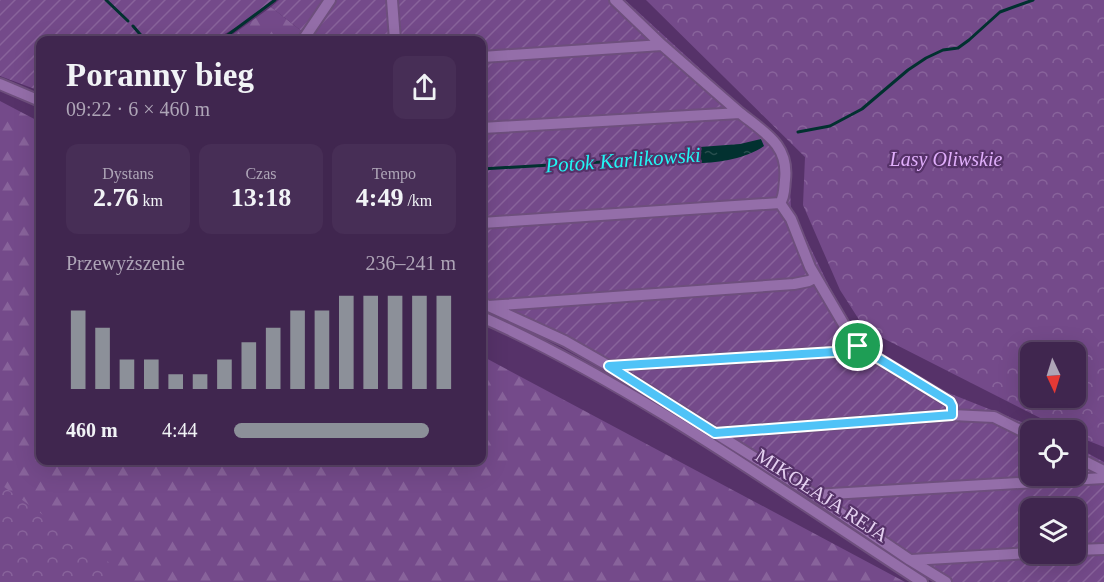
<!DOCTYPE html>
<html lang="pl">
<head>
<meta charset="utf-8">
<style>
	body { margin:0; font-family:"Times New Roman",serif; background:#472e56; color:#f1f3f6; height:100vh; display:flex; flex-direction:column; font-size:22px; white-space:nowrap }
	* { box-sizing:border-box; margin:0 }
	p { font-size:20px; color:#aea5b7 }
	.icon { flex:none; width:33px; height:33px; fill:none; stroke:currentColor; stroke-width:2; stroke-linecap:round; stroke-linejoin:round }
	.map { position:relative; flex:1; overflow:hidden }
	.sheet { position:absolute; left:36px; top:36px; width:450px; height:429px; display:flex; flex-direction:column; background:#40264f; border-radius:12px; box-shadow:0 6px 24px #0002,0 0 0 2px #594366 }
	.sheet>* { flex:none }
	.needle { width:39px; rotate:176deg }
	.buttons { position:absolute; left:1020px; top:342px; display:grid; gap:12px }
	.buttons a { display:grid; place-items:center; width:66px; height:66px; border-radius:12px; background:#40264f; box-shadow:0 6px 24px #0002,0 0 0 2px #594366; font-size:30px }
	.pin { position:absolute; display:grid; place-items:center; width:51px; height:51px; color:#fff; margin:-26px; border:3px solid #fff; border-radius:50%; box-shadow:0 2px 6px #0007 }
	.round { display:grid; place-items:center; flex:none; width:63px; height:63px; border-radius:12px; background:#472e56 }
	.headline { display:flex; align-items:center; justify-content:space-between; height:102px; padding:0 30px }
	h1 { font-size:33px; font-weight:600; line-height:45px }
	.figures { display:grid; grid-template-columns:repeat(3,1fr); gap:9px; height:102px; padding:6px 30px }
	.figures div { display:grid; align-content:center; border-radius:12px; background:#472e56; text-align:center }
	.figures b { font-size:26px; font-weight:600 }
	.figures small { font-size:16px; font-weight:400 }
	.figures p { font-size:16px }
	.chart { height:168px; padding:12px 30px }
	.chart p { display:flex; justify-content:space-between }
	.chart svg { width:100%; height:108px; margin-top:6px; stroke:#8c9099; stroke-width:6 }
	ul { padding:0 30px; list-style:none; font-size:20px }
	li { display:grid; grid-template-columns:96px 72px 1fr; align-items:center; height:45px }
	li i { height:15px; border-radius:8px; background:#8c9099 }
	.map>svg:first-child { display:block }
	.forest { fill:url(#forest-firs) }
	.park { fill:url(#park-crowns); fill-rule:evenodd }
	.garden { fill:url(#garden-furrows); fill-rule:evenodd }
	.water { fill:url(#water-ripples) }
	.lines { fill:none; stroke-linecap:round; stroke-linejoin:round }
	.stream { stroke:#023130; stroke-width:3 }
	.minor-casing { stroke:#6e4f7d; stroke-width:14 }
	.minor { stroke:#946ea9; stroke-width:10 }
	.route-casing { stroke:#fff; stroke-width:12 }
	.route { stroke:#4fc3f7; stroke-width:8 }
	.labels { text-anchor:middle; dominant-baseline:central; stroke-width:4.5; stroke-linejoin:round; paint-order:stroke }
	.park-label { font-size:20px; font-style:italic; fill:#e0aefb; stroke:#563269 }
	.street-label { font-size:20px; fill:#e4d0f0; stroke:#563269 }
	.water-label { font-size:21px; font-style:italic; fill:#21f6f4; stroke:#563269 }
</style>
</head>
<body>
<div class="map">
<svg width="1104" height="582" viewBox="0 0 1104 582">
	<defs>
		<pattern id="forest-firs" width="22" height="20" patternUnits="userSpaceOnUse" patternTransform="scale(1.5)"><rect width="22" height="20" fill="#744a8a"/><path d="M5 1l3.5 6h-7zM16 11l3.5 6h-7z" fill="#88639b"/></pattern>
		<pattern id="park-crowns" width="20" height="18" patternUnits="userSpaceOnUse" patternTransform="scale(1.5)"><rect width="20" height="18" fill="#744a8a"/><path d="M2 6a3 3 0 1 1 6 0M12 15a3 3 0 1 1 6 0" fill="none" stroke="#88639b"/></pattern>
		<pattern id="garden-furrows" width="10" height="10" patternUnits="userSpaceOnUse" patternTransform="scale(1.5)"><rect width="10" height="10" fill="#744a8a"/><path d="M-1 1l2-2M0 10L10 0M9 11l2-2" fill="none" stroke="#88639b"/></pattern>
		<pattern id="water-ripples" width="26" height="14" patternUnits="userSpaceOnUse" patternTransform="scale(1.5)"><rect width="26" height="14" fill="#023130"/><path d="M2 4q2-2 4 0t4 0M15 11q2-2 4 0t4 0" fill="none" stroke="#274e4e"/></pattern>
	</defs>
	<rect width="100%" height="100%" fill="#563269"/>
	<path class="forest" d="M 271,7 L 304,33 L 299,40 L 225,40 Z
		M 0,101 L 40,122 L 40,460 L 482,460 L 482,356 L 905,582 L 0,582 Z"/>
	<path class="park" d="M 646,0 L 1104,0 L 1104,447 L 1076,436 L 1076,430 L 1064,430 L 865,329 L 840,290 L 803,205 L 805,157 ZM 1030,352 L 1076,352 L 1076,398 L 1030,398 Z
		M 0,484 L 121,571 L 123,582 L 0,582 Z"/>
	<path class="garden" d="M 0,0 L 273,0 L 242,24 L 214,40 L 40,40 L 40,91 L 0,76 Z
		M 279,0 L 625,0 L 768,131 L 788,154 L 791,208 L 829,286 L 857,336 L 894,366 L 931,386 L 1042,430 L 1030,430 L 1030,476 L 1076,476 L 1076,447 L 1104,462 L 1104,582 L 944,582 L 582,356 L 482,306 L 482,40 L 299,40 L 304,33 L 271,7 ZM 1030,508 L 1076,508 L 1076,554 L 1030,554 Z"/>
	<path class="water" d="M 761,139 L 764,146 C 747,158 719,163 699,163 L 700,147 L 740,144 Z"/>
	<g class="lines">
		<path class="stream" d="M 106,0 L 128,21
			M 133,26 L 145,40
			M 221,40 L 275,0
			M 798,132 L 830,126 L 862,109 L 908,70 L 926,58 L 943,50 L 958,48 L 969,40 L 1000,12 L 1033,0
			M 482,169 L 636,160 L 674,154 L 703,155"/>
		<g class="minor-casing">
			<path id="minor" d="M 392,0 L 395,40
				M 615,0 L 662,45 L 740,113
				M 303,40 L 330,0
				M 482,57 L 662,45
				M 0,84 L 40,101
				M 482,128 L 740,113 C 765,133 789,145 785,180 C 784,188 785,196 780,203 L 791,219 L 810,267 L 853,340 L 858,346 L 875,357 L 950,402 L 952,406 L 952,415
				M 482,223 L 780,203
				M 482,303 L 565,341 L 609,366 L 814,495 L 910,560 L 946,582
				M 488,306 L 794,284 L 809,281 L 816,277
				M 482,317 C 637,387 779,489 922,582
				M 609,366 L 850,351 L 858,346
				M 715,433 L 952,415 L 994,417 L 1030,435
				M 1076,457 L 1104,471
				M 814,495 L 1104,478
				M 1076,550 L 1104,549
				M 911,560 L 1030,553"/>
		</g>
		<use href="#minor" class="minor"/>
	</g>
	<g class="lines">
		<g class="route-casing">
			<path id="route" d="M 858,346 L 950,402 L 952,406 L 952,415 L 715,433 L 609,366 L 850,351 Z"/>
		</g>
		<use href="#route" class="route"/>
	</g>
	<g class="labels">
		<g class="park-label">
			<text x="946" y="159">Lasy Oliwskie</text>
		</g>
		<g class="street-label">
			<text transform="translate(822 495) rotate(33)">MIKOŁAJA REJA</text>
		</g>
		<g class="water-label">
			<text transform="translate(623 160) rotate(-4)">Potok Karlikowski</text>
		</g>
	</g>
</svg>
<div class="buttons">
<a><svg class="needle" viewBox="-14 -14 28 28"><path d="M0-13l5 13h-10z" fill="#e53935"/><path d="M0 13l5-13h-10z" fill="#aea5b7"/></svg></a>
<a><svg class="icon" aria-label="locate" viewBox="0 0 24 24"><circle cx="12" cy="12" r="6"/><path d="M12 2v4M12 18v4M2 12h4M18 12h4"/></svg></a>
<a><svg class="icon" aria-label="layers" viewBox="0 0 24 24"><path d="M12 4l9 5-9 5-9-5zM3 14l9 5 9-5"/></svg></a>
</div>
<div class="pin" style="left:858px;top:346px;background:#1e9e55"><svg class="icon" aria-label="arrive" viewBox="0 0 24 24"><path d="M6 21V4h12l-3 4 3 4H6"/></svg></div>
<section class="sheet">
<div class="headline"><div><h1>Poranny bieg</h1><p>09:22 · 6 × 460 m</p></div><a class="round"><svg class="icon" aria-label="share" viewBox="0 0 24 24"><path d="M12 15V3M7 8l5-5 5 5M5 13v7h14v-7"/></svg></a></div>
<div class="figures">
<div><p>Dystans</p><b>2.76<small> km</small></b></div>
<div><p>Czas</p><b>13:18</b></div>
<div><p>Tempo</p><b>4:49<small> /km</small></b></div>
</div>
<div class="chart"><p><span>Przewyższenie</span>236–241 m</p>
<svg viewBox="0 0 160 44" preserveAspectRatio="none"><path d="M5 44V12M15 44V19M25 44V32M35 44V32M45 44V38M55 44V38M65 44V32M75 44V25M85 44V19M95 44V12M105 44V12M115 44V6M125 44V6M135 44V6M145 44V6M155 44V6"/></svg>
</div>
<ul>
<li><b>460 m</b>4:44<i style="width:88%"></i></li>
</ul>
</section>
</div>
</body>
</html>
